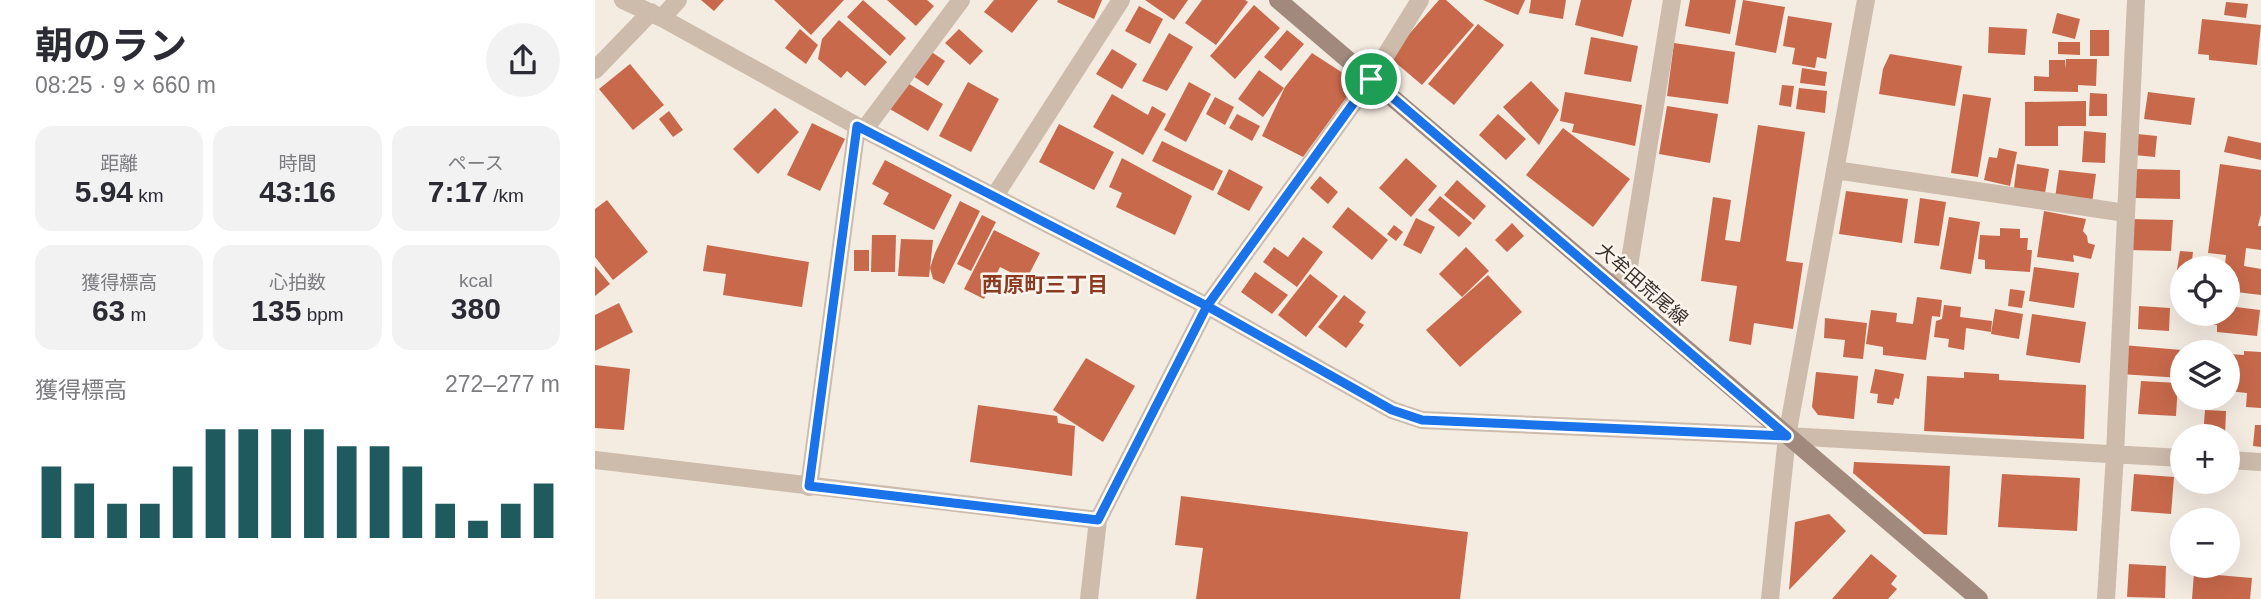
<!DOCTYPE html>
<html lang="ja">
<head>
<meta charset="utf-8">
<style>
	body { margin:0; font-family:Helvetica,"Noto Sans JP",sans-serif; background:#f2f2f3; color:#2b2b33; height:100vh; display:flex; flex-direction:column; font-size:26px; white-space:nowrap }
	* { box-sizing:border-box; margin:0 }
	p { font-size:23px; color:#7c7c81 }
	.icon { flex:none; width:38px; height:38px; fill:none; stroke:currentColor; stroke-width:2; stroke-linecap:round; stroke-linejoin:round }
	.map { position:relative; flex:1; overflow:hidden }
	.side { display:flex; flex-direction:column; background:#fff; width:595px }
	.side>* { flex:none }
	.tools { position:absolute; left:1575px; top:256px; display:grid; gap:14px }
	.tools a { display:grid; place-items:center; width:70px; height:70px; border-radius:50%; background:#fff; box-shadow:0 7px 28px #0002; font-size:35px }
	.pin { position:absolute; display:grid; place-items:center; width:60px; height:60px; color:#fff; margin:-30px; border:4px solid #fff; border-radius:50%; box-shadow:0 2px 7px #0007 }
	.round { display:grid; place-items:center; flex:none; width:74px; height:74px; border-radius:37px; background:#f2f2f3 }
	.overview { display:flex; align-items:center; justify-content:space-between; height:119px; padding:0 35px }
	h1 { font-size:38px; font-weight:700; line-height:52px }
	.metrics { display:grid; grid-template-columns:repeat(3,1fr); gap:10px; height:119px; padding:7px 35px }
	.metrics div { display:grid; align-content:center; border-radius:18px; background:#f2f2f3; text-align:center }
	.metrics b { font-size:30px; font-weight:700 }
	.metrics small { font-size:19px; font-weight:400 }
	.metrics p { font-size:19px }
	.chart { height:196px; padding:14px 35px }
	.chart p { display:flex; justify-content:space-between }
	.chart svg { width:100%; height:126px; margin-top:7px; stroke:#1f5a5e; stroke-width:6 }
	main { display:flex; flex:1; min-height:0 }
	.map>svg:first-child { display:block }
	.building { fill:#c8694b }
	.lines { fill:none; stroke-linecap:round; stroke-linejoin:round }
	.minor { stroke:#cdbbac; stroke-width:18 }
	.secondary { stroke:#a18a7d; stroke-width:18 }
	.route-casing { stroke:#fff; stroke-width:14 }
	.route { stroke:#1a73e8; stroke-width:9 }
	.labels { text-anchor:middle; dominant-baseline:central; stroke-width:5; stroke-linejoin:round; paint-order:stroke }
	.street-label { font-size:19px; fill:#3b302b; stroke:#fbf5ee }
	.neighbourhood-label { font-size:21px; font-weight:bold; fill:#8c3b22; stroke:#fbf5ee }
</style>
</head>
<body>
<main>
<section class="side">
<div class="overview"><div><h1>朝のラン</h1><p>08:25 · 9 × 660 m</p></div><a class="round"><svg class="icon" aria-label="share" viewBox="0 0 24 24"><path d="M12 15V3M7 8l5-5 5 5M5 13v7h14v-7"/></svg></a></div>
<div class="metrics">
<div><p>距離</p><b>5.94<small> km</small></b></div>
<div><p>時間</p><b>43:16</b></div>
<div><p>ペース</p><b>7:17<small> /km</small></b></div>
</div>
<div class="metrics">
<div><p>獲得標高</p><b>63<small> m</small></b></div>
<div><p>心拍数</p><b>135<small> bpm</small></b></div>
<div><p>kcal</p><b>380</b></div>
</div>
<div class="chart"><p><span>獲得標高</span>272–277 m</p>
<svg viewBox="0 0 160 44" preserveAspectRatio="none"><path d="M5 44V19M15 44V25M25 44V32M35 44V32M45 44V19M55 44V6M65 44V6M75 44V6M85 44V6M95 44V12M105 44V12M115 44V19M125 44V32M135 44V38M145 44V32M155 44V25"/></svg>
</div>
</section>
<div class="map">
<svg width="1666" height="599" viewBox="0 0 1666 599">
	<rect width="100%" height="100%" fill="#f4ebe1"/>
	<path class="building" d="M 106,0 L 129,0 L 119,11 Z
		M 179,0 L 249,0 L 216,35 Z
		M 268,0 L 311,38 L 295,56 L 252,17 Z
		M 292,0 L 332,0 L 339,6 L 321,26 Z
		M 399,0 L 443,0 L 417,33 L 389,12 Z
		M 463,0 L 507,0 L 499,19 L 462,2 Z
		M 550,0 L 593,0 L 579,20 Z
		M 607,0 L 650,0 L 653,2 L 621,45 L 590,23 Z
		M 844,0 L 851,0 L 879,25 L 827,85 L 794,57 Z
		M 888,0 L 930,0 L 923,15 Z
		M 936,0 L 971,0 L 968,19 L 934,13 Z
		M 986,0 L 1037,0 L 1028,37 L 980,25 Z
		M 1095,0 L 1141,0 L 1135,34 L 1090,26 Z
		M 1148,0 L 1190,7 L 1181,53 L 1140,45 Z
		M 1631,2 L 1653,4 L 1651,18 L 1629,15 Z
		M 659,5 L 685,28 L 640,79 L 615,56 Z
		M 544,6 L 568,19 L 555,44 L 530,31 Z
		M 1462,13 L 1485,19 L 1480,39 L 1457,33 Z
		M 1193,16 L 1237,23 L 1231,59 L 1222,57 L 1220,68 L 1197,64 L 1200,48 L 1188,46 Z
		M 1607,19 L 1666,25 L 1662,65 L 1614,60 L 1614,55 L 1603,54 Z
		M 244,20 L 292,62 L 270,86 L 252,71 L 246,78 L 223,59 L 227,39 Z
		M 883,24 L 909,45 L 859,105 L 833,84 Z
		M 1394,27 L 1432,29 L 1430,55 L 1393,53 Z
		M 205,29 L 223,45 L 211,64 L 190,48 Z
		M 364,29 L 388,51 L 375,65 L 350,43 Z
		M 692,30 L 709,44 L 686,71 L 669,57 Z
		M 1495,30 L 1514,30 L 1514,56 L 1495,56 Z
		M 574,33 L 598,47 L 572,91 L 547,81 Z
		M 996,37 L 1043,46 L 1036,82 L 989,74 Z
		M 1463,42 L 1485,42 L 1485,55 L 1463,54 Z
		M 1079,43 L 1140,52 L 1133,104 L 1072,96 Z
		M 517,49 L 542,64 L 527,89 L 501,74 Z
		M 335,51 L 350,61 L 333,86 L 318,76 Z
		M 717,53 L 754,77 L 754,94 L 708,157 L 667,136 L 690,87 Z
		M 1295,54 L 1367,66 L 1360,106 L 1284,94 L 1288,69 Z
		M 1471,59 L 1502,59 L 1501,86 L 1483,85 L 1483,92 L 1439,91 L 1439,76 L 1454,77 L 1454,60 L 1470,60 L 1471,69 Z
		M 35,64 L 69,105 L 38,130 L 4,89 Z
		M 1207,68 L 1232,72 L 1230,86 L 1205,83 Z
		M 664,70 L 689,88 L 668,117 L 643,99 Z
		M 309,81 L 348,104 L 333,131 L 293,108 Z
		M 936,81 L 964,110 L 944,145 L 908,107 Z
		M 373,82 L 404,99 L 376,152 L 344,136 Z
		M 594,82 L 616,94 L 591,142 L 569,130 Z
		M 1187,85 L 1199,86 L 1196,107 L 1184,105 Z
		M 1204,88 L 1232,91 L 1230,113 L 1201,109 Z
		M 970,92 L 1047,105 L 1040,146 L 977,132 L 979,124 L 965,121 Z
		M 1553,92 L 1600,98 L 1596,125 L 1549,119 Z
		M 1495,93 L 1512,94 L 1512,116 L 1494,116 Z
		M 517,94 L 553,115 L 557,106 L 571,114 L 548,155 L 498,127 Z
		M 1368,94 L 1396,98 L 1383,177 L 1356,173 Z
		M 620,97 L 639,107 L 630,125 L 611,114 Z
		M 1491,101 L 1491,126 L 1463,126 L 1463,146 L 1430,146 L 1430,102 Z
		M 1072,106 L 1123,114 L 1115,163 L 1064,154 Z
		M 180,108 L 204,132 L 163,174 L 138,149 Z
		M 74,111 L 88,130 L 78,137 L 64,119 Z
		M 642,114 L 665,126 L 657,141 L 634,128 Z
		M 903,114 L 931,139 L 911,160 L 884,135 Z
		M 217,123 L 250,139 L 225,191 L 192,175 Z
		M 464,124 L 519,152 L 499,190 L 444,162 Z
		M 1163,125 L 1210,132 L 1191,261 L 1208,263 L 1198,329 L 1159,323 L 1156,345 L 1134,341 L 1142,286 L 1106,281 L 1118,197 L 1136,200 L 1130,240 L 1145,242 Z
		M 968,128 L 1035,179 L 998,227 L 931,175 Z
		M 1489,131 L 1511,133 L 1510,163 L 1487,162 Z
		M 1542,134 L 1562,136 L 1560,157 L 1539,155 Z
		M 1633,136 L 1666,143 L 1666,160 L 1629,152 Z
		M 567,141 L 628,171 L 618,191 L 557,161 Z
		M 1404,148 L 1422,152 L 1415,186 L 1389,180 L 1394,157 L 1402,158 Z
		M 527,158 L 597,196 L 580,235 L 521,207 L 527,193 L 514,187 Z
		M 811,158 L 842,186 L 816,217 L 784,188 Z
		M 290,160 L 357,195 L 339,230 L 288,204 L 294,193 L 277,184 Z
		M 1422,164 L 1454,169 L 1450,193 L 1419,188 Z
		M 1625,164 L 1666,170 L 1666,214 L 1663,226 L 1666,226 L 1666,250 L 1651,248 L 1649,266 L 1666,269 L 1666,295 L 1633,291 L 1633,268 L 1615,268 L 1616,262 L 1630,265 L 1631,255 L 1613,253 Z
		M 634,169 L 668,187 L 654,211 L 622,194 Z
		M 1539,169 L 1585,170 L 1585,199 L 1539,198 Z
		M 1464,170 L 1501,174 L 1497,203 L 1460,198 Z
		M 725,176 L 743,192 L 733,204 L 715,188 Z
		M 862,180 L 891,206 L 879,220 L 849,195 Z
		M 1251,191 L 1313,199 L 1307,243 L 1244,234 Z
		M 845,196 L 877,223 L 864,237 L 833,210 Z
		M 1325,198 L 1351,202 L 1344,246 L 1319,243 Z
		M 12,200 L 53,252 L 18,280 L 0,257 L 0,209 Z
		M 365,201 L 385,211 L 349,284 L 338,279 L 335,268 L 340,253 Z
		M 753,207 L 793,240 L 777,260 L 737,227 Z
		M 1449,211 L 1491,219 L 1488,231 L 1492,236 L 1493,243 L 1500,245 L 1496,259 L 1478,255 L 1479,262 L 1442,257 Z
		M 387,215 L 401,222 L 376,271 L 362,264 Z
		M 1354,217 L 1385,222 L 1376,274 L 1345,269 Z
		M 821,218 L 840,227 L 826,254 L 808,245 Z
		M 1534,219 L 1578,220 L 1576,251 L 1533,250 Z
		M 917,223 L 929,236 L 912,252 L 900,240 Z
		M 799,225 L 808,232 L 801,241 L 792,234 Z
		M 1405,228 L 1425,229 L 1425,238 L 1433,238 L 1432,250 L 1437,250 L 1435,272 L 1390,269 L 1390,260 L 1383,259 L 1385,235 L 1405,236 Z
		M 399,230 L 445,253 L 431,280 L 405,267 L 389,299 L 369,289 Z
		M 277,235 L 301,235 L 300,272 L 276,272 Z
		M 708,237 L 728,252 L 702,287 L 668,262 L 679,247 L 693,257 Z
		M 306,239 L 338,240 L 334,277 L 303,276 Z
		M 112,245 L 214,262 L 207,307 L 128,295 L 131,274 L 108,271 Z
		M 871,247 L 894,271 L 867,297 L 844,274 Z
		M 259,250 L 274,250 L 274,271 L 259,271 Z
		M 1585,251 L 1598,252 L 1596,268 L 1587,268 L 1587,303 L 1577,301 Z
		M 0,266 L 15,284 L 0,296 Z
		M 1439,267 L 1484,273 L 1479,308 L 1434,301 Z
		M 660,272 L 693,295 L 677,314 L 646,292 Z
		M 715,274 L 743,296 L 711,337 L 683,315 Z
		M 893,275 L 927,312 L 865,367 L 831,330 Z
		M 1415,289 L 1430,291 L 1427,308 L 1413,306 Z
		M 749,295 L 771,312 L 764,322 L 769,325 L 751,348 L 723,327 Z
		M 1322,297 L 1347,300 L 1345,317 L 1337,316 L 1331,360 L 1288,355 L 1288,347 L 1271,344 L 1276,310 L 1302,313 L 1301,322 L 1318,324 Z
		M 24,303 L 38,332 L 0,351 L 0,315 Z
		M 1349,305 L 1366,307 L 1365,317 L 1397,321 L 1396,332 L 1371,328 L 1369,350 L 1353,347 L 1354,339 L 1339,337 L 1341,321 L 1347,319 Z
		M 1544,306 L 1575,308 L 1574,331 L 1543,329 Z
		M 1633,306 L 1665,310 L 1662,336 L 1622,332 L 1622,325 L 1602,323 L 1603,313 L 1633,313 Z
		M 1400,309 L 1428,314 L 1424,339 L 1396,334 Z
		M 1437,314 L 1491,322 L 1485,363 L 1431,355 Z
		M 1230,318 L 1272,323 L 1268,359 L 1248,357 L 1250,340 L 1229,338 Z
		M 1527,345 L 1587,350 L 1587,378 L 1525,374 Z
		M 1649,351 L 1666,352 L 1666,408 L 1651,407 L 1652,393 L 1633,391 L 1633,354 L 1649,355 Z
		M 491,358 L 540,386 L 508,442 L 458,410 Z
		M 0,365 L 35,369 L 29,430 L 0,428 Z
		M 1280,369 L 1309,374 L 1304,399 L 1300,398 L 1298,405 L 1282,403 L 1283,394 L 1275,393 Z
		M 1221,372 L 1263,376 L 1259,419 L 1223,415 L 1217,407 Z
		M 1369,372 L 1404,374 L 1404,380 L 1491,385 L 1489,439 L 1329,431 L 1332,376 L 1369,378 Z
		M 1546,381 L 1583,383 L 1581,416 L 1543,414 Z
		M 383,405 L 462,416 L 463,423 L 480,426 L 477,476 L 375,462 Z
		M 1610,410 L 1631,411 L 1630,436 L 1608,436 Z
		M 1660,425 L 1666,425 L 1666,447 L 1658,446 Z
		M 1259,462 L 1355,466 L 1352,535 L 1329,534 L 1258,473 Z
		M 1407,474 L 1485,478 L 1482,531 L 1403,527 Z
		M 1539,474 L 1579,477 L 1576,514 L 1536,511 Z
		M 586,496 L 873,532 L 865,599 L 601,599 L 608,548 L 580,545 Z
		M 1234,514 L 1251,531 L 1194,590 L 1200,522 Z
		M 1276,554 L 1302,576 L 1296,584 L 1302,589 L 1293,599 L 1237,599 Z
		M 1534,564 L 1571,566 L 1570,598 L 1532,597 Z
		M 1599,573 L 1657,578 L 1655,599 L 1597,599 Z"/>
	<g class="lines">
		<path class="minor" d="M 28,0 L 67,18 L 262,126 L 612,306 L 797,410 L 827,420 L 1192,436 L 1587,458
			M 67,18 L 83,0
			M 0,70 L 56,12
			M 269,130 L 366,0
			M 1240,170 L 1531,213
			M 399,197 L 526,0
			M 1018,287 L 1034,266 L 1077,0
			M 0,460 L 503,520
			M 1633,460 L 1666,462
			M 214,487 L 262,126
			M 494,599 L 503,520 L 612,306 L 776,79 L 825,0
			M 1175,599 L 1192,436 L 1271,0
			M 1511,599 L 1520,454 L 1541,0"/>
		<path class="secondary" d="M 683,0 L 1384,599"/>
	</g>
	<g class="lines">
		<g class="route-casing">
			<path id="route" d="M 776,79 L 612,306 L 262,126 L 214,486 L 503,520 L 612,306 L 797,410 L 827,420 L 1192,436 L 776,79"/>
		</g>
		<use href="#route" class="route"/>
	</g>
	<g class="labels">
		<g class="street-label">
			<text transform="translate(1047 284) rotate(41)">大牟田荒尾線</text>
		</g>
		<g class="neighbourhood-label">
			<text x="450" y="284">西原町三丁目</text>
		</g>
	</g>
</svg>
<div class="tools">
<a><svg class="icon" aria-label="locate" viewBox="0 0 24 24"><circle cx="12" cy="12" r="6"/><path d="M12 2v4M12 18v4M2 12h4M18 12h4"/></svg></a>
<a><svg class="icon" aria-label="layers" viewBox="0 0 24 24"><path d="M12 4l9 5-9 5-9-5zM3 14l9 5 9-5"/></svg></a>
<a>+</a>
<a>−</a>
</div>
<div class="pin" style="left:776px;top:79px;background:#1e9e55"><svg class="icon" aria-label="arrive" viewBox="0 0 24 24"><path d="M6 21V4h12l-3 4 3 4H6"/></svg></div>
</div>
</main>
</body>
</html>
